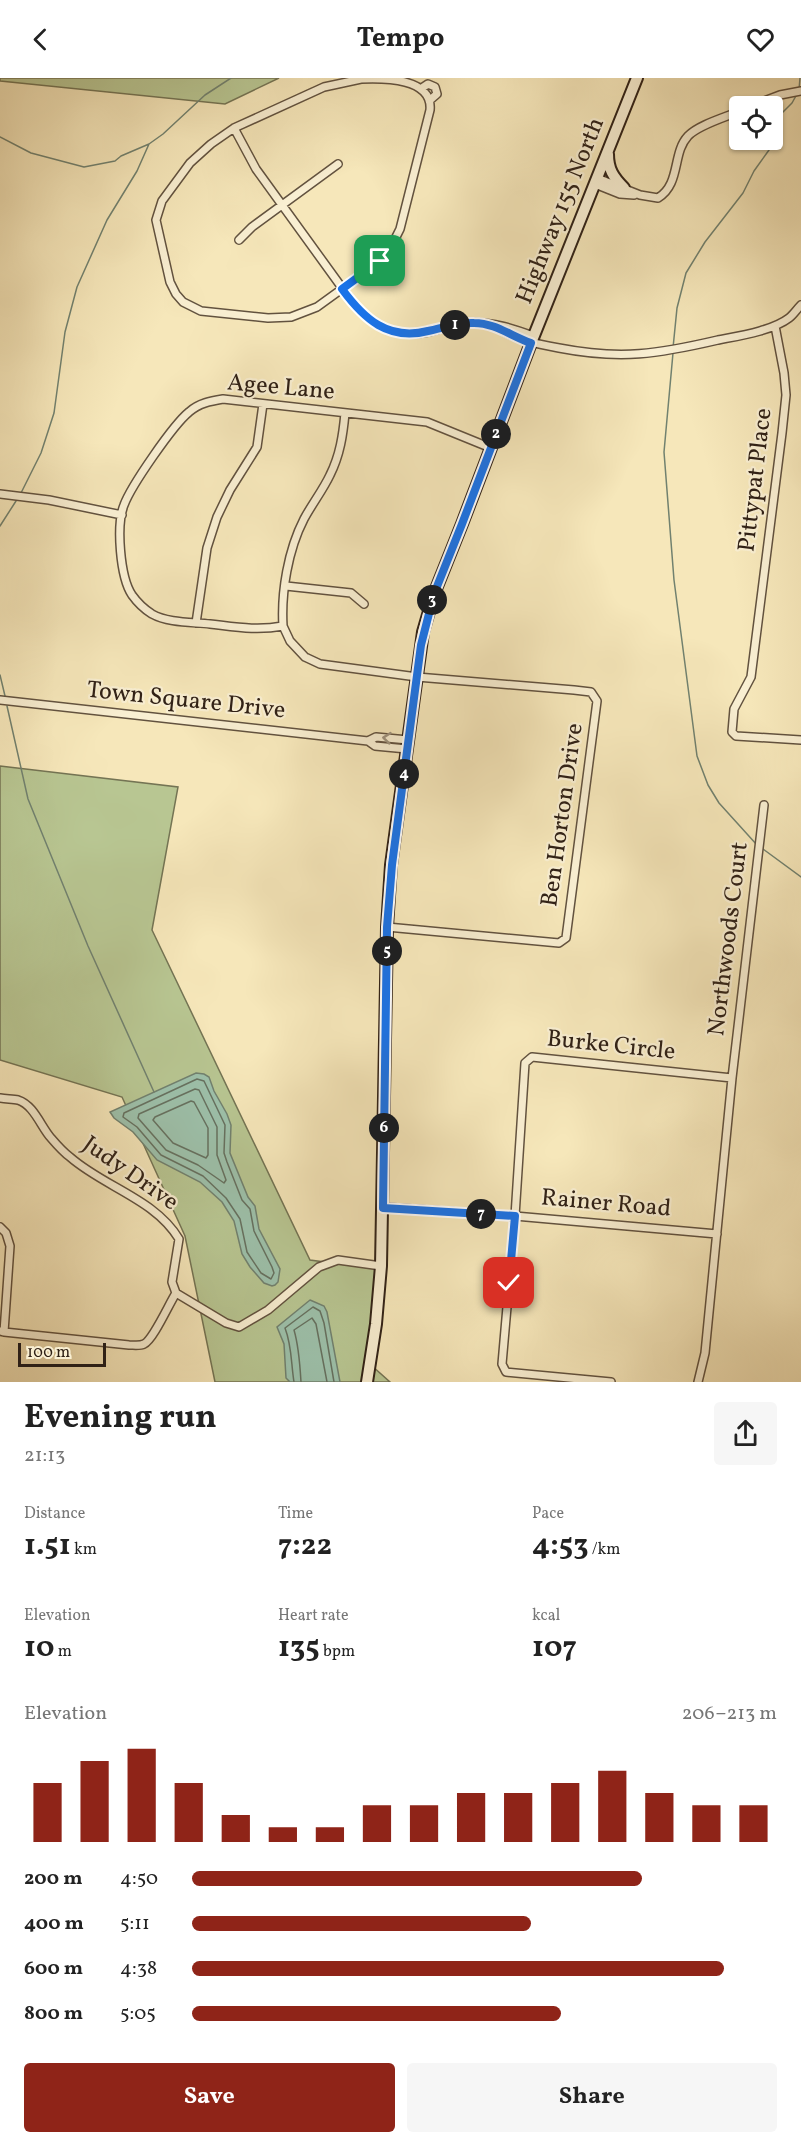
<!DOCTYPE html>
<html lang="en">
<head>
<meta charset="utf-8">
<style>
	body { margin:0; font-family:Vollkorn,serif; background:#f6f6f6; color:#222; height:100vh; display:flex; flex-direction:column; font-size:22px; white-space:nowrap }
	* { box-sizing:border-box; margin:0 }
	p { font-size:20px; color:#767676 }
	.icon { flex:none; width:33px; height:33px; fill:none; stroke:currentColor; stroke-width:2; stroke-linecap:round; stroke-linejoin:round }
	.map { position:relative; height:1304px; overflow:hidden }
	.sheet { display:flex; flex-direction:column; background:#fff; flex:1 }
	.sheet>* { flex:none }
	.controls { position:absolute; left:729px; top:18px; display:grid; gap:12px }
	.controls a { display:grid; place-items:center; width:54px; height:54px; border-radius:6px; background:#fff; box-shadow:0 2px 4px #0004; font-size:30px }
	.scale { position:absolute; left:18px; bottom:15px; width:88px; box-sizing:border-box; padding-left:6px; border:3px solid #302116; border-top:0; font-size:16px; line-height:21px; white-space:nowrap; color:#302116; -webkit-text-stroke:4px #f9efd2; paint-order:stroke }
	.pin { position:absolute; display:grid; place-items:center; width:51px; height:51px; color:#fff; margin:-26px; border-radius:12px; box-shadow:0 3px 9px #0006 }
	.km { position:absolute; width:30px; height:30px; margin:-15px; border-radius:50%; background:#222; color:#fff; font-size:16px; line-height:30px; text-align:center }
	.round { display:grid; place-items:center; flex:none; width:63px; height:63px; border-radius:6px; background:#f6f6f6 }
	.head { display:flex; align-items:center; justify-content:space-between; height:102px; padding:0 24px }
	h1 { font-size:33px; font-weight:700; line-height:45px }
	.stats { display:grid; grid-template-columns:repeat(3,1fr); gap:9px; height:102px; padding:6px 24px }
	.stats div { display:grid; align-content:center }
	.stats b { font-size:30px; font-weight:700 }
	.stats small { font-size:16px; font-weight:400 }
	.stats p { font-size:16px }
	.chart { height:168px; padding:12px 24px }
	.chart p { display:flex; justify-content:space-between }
	.chart svg { width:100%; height:108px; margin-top:6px; stroke:#8f2418; stroke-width:6 }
	.button { display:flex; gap:12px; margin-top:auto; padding:12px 24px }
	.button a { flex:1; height:69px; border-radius:6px; background:#8f2418; color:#fff; font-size:24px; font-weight:700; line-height:69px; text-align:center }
	.button a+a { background:#f6f6f6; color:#222 }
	ul { padding:0 24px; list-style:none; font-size:20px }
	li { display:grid; grid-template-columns:96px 72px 1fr; align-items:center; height:45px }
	li i { height:15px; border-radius:8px; background:#8f2418 }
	header { display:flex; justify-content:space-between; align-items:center; height:78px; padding:0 24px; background:#fff; font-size:27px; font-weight:700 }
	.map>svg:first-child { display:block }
	.green { fill:#b8c692; stroke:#747454; stroke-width:1.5 }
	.water { fill:#9dc1ab; stroke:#71816f; stroke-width:1.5 }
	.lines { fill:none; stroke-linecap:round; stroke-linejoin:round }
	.shore { stroke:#667160; stroke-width:1.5 }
	.stream { stroke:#71816f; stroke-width:1.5 }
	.street-casing { stroke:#62523f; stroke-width:10 }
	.secondary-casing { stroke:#302116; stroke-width:14 }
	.street { stroke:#f9efd2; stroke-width:7 }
	.secondary { stroke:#f9efd2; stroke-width:10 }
	.oneway { stroke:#9f927d }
	.route-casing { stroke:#fff; stroke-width:12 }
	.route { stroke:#1a73e8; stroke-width:8 }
	.labels { text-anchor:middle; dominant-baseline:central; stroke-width:4.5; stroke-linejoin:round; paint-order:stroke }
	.street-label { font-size:24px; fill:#302116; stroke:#f9efd2 }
</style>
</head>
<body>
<header><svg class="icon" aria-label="back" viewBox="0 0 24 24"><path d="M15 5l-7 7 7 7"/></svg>Tempo<svg class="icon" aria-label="heart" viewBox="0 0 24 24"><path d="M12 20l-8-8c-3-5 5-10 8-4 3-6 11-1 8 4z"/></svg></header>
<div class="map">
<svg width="801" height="1304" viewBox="0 0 801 1304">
	<rect width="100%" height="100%" fill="#f6e7ba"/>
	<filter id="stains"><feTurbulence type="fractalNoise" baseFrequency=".00333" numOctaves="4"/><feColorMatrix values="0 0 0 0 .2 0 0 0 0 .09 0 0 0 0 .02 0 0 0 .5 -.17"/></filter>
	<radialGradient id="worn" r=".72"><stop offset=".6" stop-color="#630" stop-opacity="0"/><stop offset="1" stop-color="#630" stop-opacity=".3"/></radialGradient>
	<path class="green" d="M 0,0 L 279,0 L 225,26 L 0,3 Z
		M 0,688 L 178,709 L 152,852 L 310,1182 L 377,1191 L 371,1287 L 390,1304 L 215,1304 L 185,1158 L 122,1019 L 0,982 Z"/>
	<path class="water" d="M 196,995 L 204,996 L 209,999 L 214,1013 L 227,1036 L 231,1047 L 230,1075 L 248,1119 L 255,1128 L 259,1151 L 280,1191 L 278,1204 L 275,1207 L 272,1208 L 264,1205 L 250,1189 L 242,1176 L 234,1143 L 222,1124 L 200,1104 L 157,1082 L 133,1054 L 114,1040 L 110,1034 Z
		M 310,1222 L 324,1228 L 327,1234 L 340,1304 L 290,1304 L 286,1300 L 284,1266 L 277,1249 Z"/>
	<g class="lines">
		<path class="shore" d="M 197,1001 L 204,1003 L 225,1047 L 224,1075 L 227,1084 L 242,1122 L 250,1131 L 254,1153 L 272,1189 L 274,1195 L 271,1201 L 261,1195 L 247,1174 L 240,1141 L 226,1120 L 203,1098 L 161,1077 L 137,1049 L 123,1039 L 124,1035 Z
			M 195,1011 L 199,1012 L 217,1049 L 217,1077 L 226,1102 L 224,1105 L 198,1087 L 166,1072 L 138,1040 L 139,1036 Z
			M 191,1023 L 194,1024 L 208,1050 L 208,1077 L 206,1080 L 173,1065 L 153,1042 L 155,1039 Z
			M 294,1304 C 291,1286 292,1268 285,1250 L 313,1229 L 320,1233 L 324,1245 L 334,1304
			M 301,1304 C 300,1287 299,1269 294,1252 L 312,1240 L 316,1246 L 327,1304"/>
		<path class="stream" d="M 799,12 L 800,0
			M 0,59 L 31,75 L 84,89 L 115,83 L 121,78 L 149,66 L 163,56 L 205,17 L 231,0
			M 773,60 L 778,39 L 792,25 L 797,16
			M 673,270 L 677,230 L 686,195 L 705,164 L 743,115 L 754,93 L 769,72 L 772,62
			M 673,275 L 664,374 L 674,502 L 697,678 L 708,707 L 719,725 L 757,767
			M 21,415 L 41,375 L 54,335 L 65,254 L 77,209 L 107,142 L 137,93 L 149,66
			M 0,448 L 16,423
			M 0,597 L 5,618
			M 7,628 L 28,721 L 88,868 L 154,1014
			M 763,771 L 801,799"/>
		<g class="street-casing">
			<path id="street" d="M 361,1 C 384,0 433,0 430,32 L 400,151 L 391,169 L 375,187 L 317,229 L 291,239 L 268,240 L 201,233 L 183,224 L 176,216 L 170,204 L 156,142 L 162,123 L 190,85 L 211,66 L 234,50 L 324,9 Z
				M 422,10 L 428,6 L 435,9 L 437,16 L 430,22
				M 751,28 L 780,17 L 801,13
				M 234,50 L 256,91 L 353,225 C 371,248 398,260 428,254 C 441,251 455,245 469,245 C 491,243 514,251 533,258
				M 597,100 L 640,117 L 658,120 C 681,106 672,75 688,58 C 698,47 726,39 740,33
				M 595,106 L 620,116 L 634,117
				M 239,162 L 252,149 L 338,86
				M 775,248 L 784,295 L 786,317 L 782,355 L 751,599 L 734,631 L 732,654 L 736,658 L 801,662
				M 498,250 C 517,262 537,266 559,270 C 621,282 658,276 718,262 C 738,258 772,253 789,240 C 793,237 797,231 801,227
				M 0,416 L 49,422 L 122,437
				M 286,508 L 351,515 L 364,526
				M 196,545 L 207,470 L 217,439 L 230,412 L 257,369 L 263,326
				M 283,548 C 281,514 288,472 304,441 C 312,426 323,412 330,397 C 340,377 343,357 345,335
				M 0,622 L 368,663 L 375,668 L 407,671
				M 368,663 L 376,659 L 408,662
				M 387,849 L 559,865 L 566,860 L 597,623 L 591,614 L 574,612 L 417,599 L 320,586 L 305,579 L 290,563 L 283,548 C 257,553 236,549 210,546 C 192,544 168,545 152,536 C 144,531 137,524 132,517 C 120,499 116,447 124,427 C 131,408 173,347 189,334 C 199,325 211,323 223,321 L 427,344 L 491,370
				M 0,1020 C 6,1021 13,1021 18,1022 C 34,1027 41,1049 51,1060 C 57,1067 63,1074 70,1079 C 104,1109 155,1121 179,1161 L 172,1204 L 176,1215 L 226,1245 L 239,1249 L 268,1232 L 319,1189 L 338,1182 L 381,1188
				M 383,1129 L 515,1138 L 717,1156
				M 0,1149 L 6,1155 L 10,1168 L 4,1254 L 0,1253
				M 4,1254 L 129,1267 C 134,1267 140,1268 144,1266 C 153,1262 169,1226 176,1215
				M 611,1304 L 506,1294 L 502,1286 L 515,1138 L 525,985 L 532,979 L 732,1000
				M 698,1304 L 705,1275 L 732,1000 L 764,727"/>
		</g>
		<g class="secondary-casing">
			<path id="secondary" d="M 608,76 C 608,91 613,99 624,110
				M 367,1304 L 376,1246 L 381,1188 L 387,849 L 391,787 L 423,554 L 434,516 L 462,446 L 531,265 L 637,0"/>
		</g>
		<use href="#street" class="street"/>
		<use href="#secondary" class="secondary"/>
	</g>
	<defs><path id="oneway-chevron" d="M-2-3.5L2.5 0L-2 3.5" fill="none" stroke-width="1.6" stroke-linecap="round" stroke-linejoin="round" transform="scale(1.5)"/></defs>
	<use class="oneway" href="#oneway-chevron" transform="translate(387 660) rotate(-174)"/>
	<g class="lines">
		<g class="route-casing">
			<path id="route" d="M 380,183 L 342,211 C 364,241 388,263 428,253 C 443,250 459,244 474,245 C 495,245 511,258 531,265 L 462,446 L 434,516 L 421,567 L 392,787 L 387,849 L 383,1130 L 515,1138 L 509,1205"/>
		</g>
		<use href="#route" class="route"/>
	</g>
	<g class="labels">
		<g class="street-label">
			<text transform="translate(561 133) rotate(-68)">Highway 155 North</text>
			<text transform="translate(281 310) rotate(5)">Agee Lane</text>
			<text transform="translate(756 402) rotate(-83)">Pittypat Place</text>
			<text transform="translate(186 623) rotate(6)">Town Square Drive</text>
			<text transform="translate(563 737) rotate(-82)">Ben Horton Drive</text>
			<text transform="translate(729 861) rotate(-83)">Northwoods Court</text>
			<text transform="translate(611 968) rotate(6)">Burke Circle</text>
			<text transform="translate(130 1096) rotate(35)">Judy Drive</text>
			<text transform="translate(606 1126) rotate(5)">Rainer Road</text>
		</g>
	</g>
	<rect width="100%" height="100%" filter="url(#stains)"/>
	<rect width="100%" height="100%" fill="url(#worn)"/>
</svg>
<div class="controls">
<a><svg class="icon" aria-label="locate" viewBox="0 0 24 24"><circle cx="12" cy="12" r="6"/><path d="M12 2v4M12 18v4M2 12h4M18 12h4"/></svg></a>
</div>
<div class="scale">100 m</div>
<div class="pin" style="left:380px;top:183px;background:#1e9e55"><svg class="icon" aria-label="arrive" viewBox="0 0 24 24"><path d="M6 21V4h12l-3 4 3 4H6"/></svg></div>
<div class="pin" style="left:509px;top:1205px;background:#d93025"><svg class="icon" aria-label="check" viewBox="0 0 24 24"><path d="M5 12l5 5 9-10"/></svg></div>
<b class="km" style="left:455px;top:247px">1</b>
<b class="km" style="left:496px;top:356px">2</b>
<b class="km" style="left:432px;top:522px">3</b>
<b class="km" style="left:404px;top:696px">4</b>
<b class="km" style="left:387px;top:873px">5</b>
<b class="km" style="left:384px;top:1050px">6</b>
<b class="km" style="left:481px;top:1136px">7</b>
</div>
<section class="sheet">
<div class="head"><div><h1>Evening run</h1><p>21:13</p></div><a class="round"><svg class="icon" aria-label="share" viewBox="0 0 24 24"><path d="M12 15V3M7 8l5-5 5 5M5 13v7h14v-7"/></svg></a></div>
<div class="stats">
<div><p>Distance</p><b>1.51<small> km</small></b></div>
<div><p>Time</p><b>7:22</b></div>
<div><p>Pace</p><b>4:53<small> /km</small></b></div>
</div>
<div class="stats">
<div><p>Elevation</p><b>10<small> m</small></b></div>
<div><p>Heart rate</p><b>135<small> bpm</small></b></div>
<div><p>kcal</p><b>107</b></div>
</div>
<div class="chart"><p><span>Elevation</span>206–213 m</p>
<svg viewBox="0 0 160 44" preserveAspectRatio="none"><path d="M5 44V20M15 44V11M25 44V6M35 44V20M45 44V33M55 44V38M65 44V38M75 44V29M85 44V29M95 44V24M105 44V24M115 44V20M125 44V15M135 44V24M145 44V29M155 44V29"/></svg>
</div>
<ul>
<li><b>200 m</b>4:50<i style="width:77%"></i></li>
<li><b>400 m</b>5:11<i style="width:58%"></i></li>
<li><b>600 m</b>4:38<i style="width:91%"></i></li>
<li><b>800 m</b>5:05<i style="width:63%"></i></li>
</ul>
<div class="button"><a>Save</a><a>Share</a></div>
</section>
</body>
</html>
